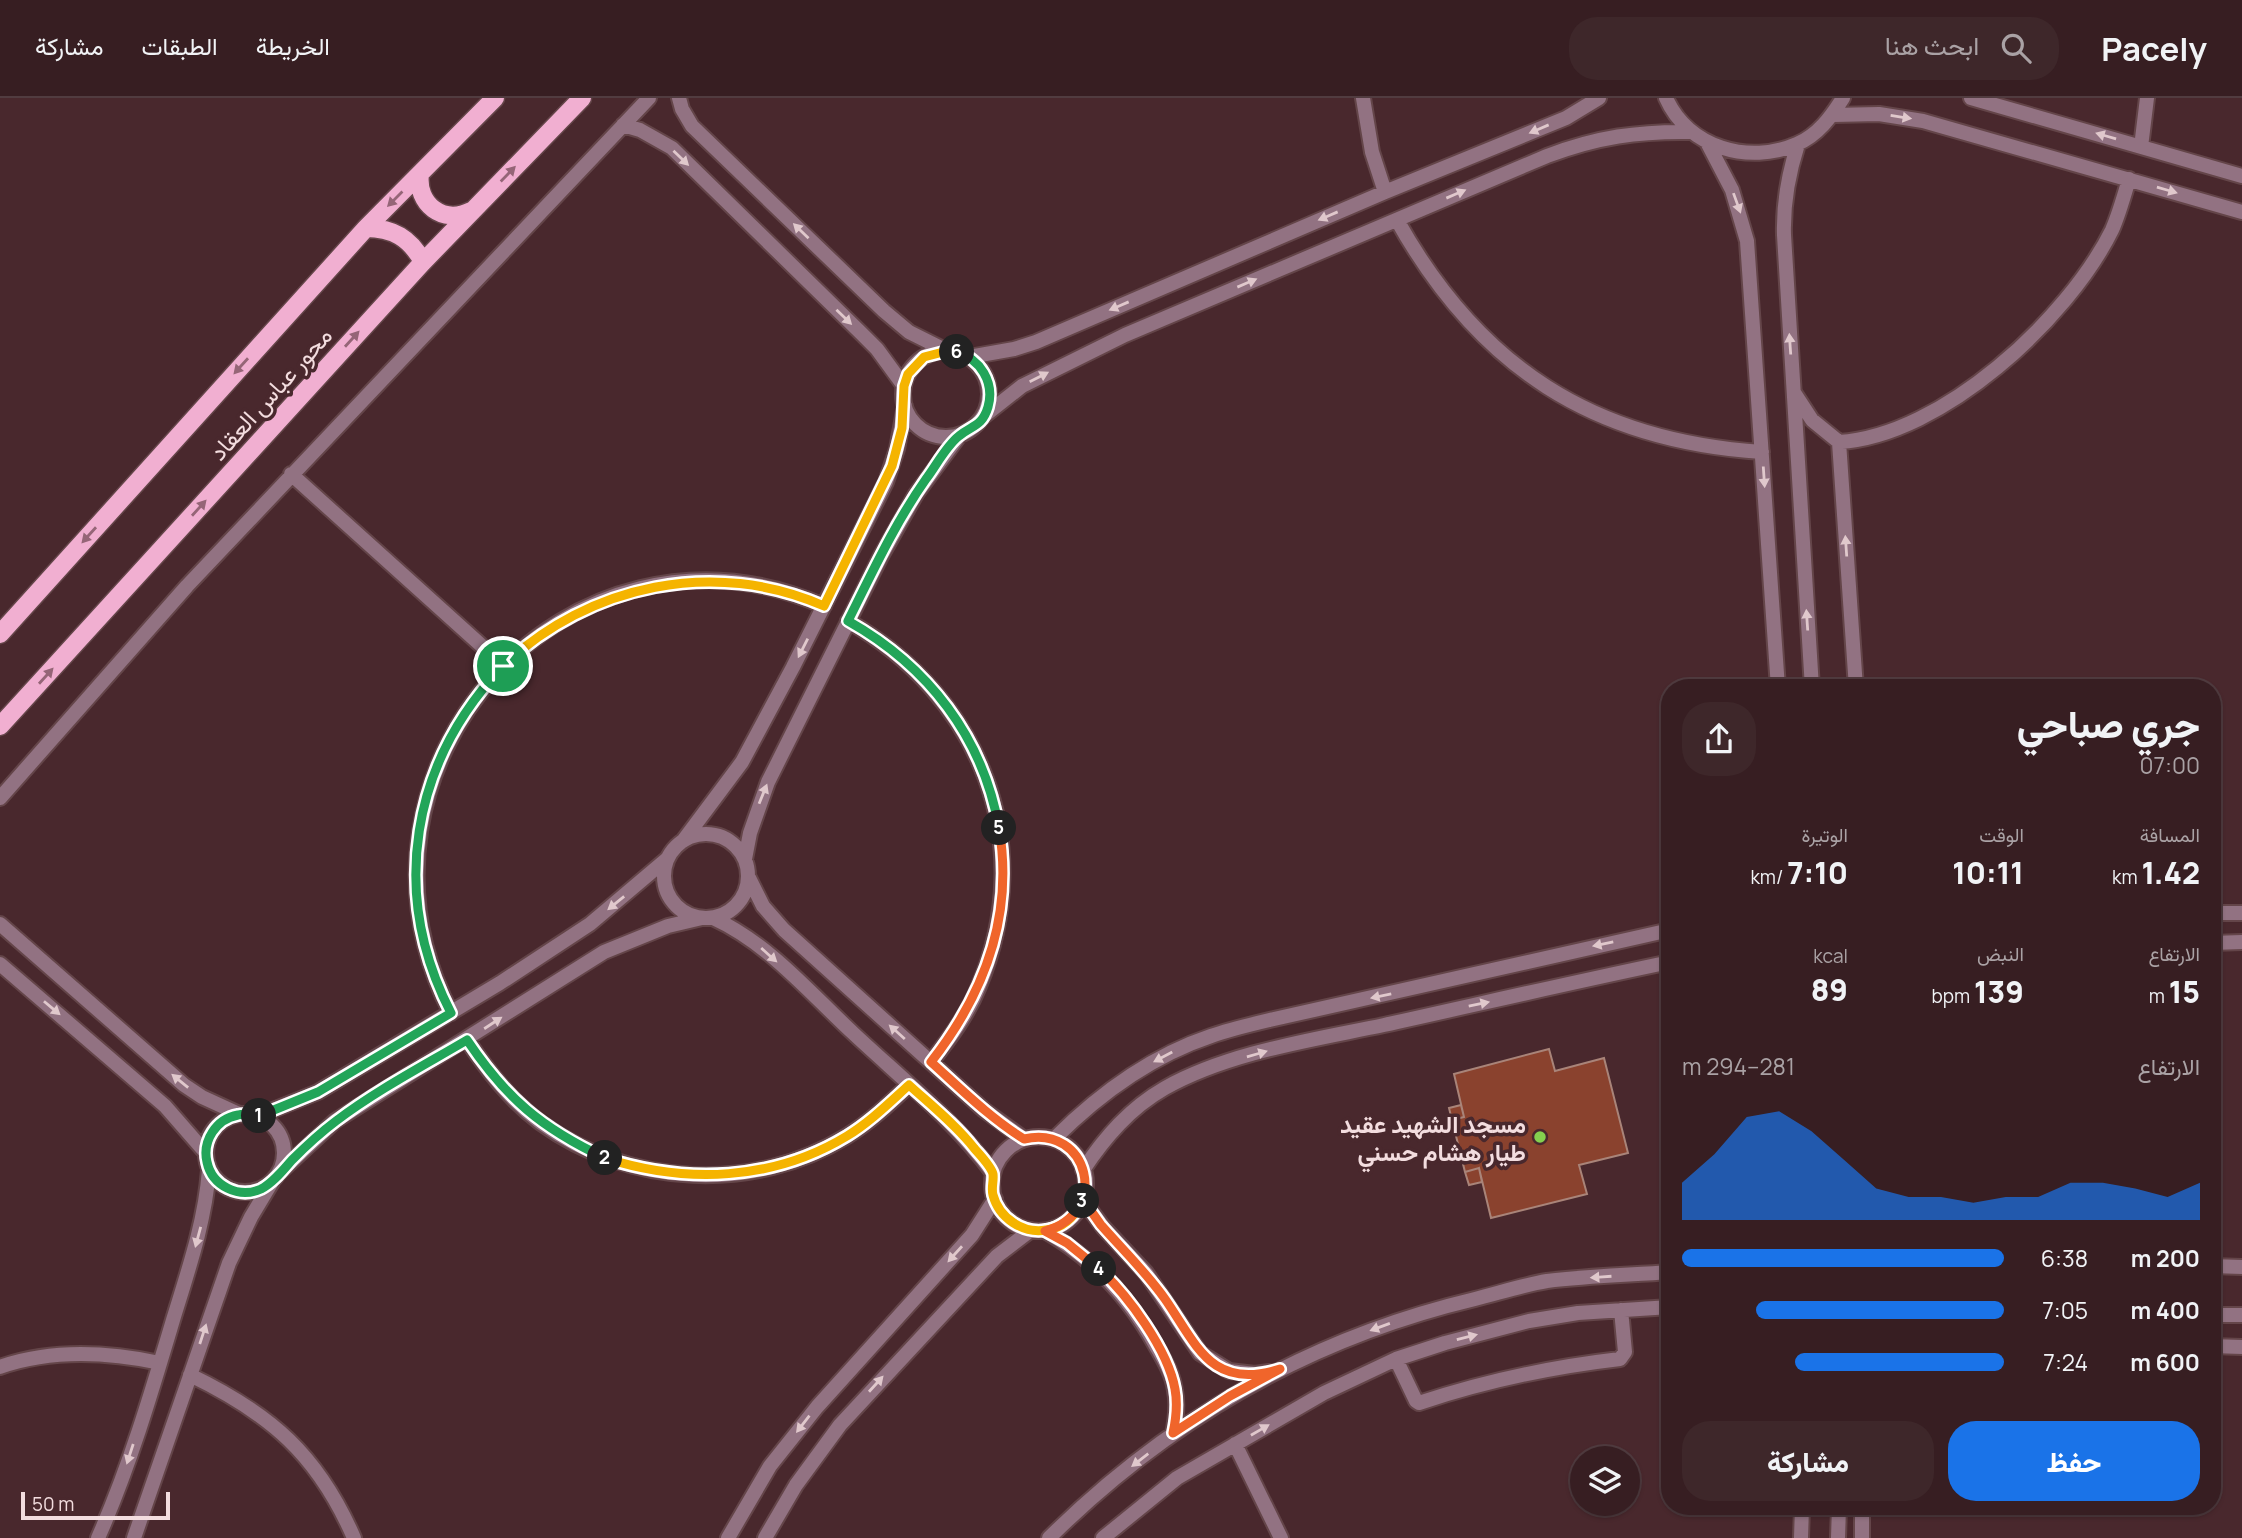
<!DOCTYPE html>
<html lang="ar">
<head>
<meta charset="utf-8">
<style>
	body { margin:0; font-family:Manrope,Vazirmatn,sans-serif; background:#3e272a; color:#f1f3f6; direction:rtl; height:100vh; display:flex; flex-direction:column; font-size:26px; white-space:nowrap }
	* { box-sizing:border-box; margin:0 }
	p { font-size:23px; color:#aaa2a5 }
	.icon { flex:none; width:38px; height:38px; fill:none; stroke:currentColor; stroke-width:2; stroke-linecap:round; stroke-linejoin:round }
	.map { position:relative; flex:1; overflow:hidden; direction:ltr }
	.drawer { position:absolute; left:1661px; top:581px; width:560px; height:836px; display:flex; flex-direction:column; background:#371e22; border-radius:28px; box-shadow:0 2px 5px #0004,0 0 0 2px #513c40; direction:rtl }
	.drawer>* { flex:none }
	.buttons { position:absolute; left:1570px; top:1348px; display:grid; gap:14px }
	.buttons a { display:grid; place-items:center; width:70px; height:70px; border-radius:50%; background:#371e22; box-shadow:0 2px 5px #0004,0 0 0 2px #513c40; font-size:35px }
	.scale { position:absolute; left:21px; bottom:18px; width:149px; box-sizing:border-box; padding-left:7px; border:4px solid #f3dddf; border-top:0; font-size:19px; line-height:24px; white-space:nowrap; color:#f3dddf; -webkit-text-stroke:5px #49282d; paint-order:stroke }
	.pin { position:absolute; display:grid; place-items:center; width:60px; height:60px; color:#fff; margin:-30px; border:4px solid #fff; border-radius:50%; box-shadow:0 2px 7px #0007 }
	.km { position:absolute; width:35px; height:35px; margin:-18px; border-radius:50%; background:#222; color:#fff; font-size:19px; line-height:35px; text-align:center }
	.round { display:grid; place-items:center; flex:none; width:74px; height:74px; border-radius:28px; background:#3e272a }
	.summary { display:flex; align-items:center; justify-content:space-between; height:119px; padding:0 21px }
	h1 { font-size:38px; font-weight:800; line-height:52px }
	.metrics { display:grid; grid-template-columns:repeat(3,1fr); gap:10px; height:119px; padding:7px 21px }
	.metrics div { display:grid; align-content:center }
	.metrics b { font-size:30px; font-weight:800 }
	.metrics small { font-size:19px; font-weight:400 }
	.metrics p { font-size:19px }
	.chart { height:196px; padding:14px 21px }
	.chart p { display:flex; justify-content:space-between }
	.chart svg { width:100%; height:126px; margin-top:7px; fill:#1a73e8; opacity:.7 }
	.primary-button { display:flex; gap:14px; margin-top:auto; padding:14px 21px }
	.primary-button a { flex:1; height:80px; border-radius:28px; background:#1a73e8; color:#fff; font-size:28px; font-weight:800; line-height:80px; text-align:center }
	.primary-button a+a { background:#3e272a; color:#f1f3f6 }
	ul { padding:0 21px; list-style:none; font-size:23px }
	li { display:grid; grid-template-columns:112px 84px 1fr; align-items:center; height:52px }
	li i { height:18px; border-radius:9px; background:#1a73e8 }
	header { display:flex; align-items:center; gap:42px; box-sizing:border-box; height:98px; padding:0 35px; background:#371e22; border-bottom:2px solid #513c40 }
	header strong { font-size:33px }
	nav { display:flex; gap:38px; margin-inline-start:auto; font-size:24px }
	.search { width:490px; height:63px; background:#3e272a; display:flex; align-items:center; gap:18px; box-sizing:border-box; padding:0 24px; border-radius:28px; color:#aaa2a5; font-size:26px }
	.map>svg:first-child { display:block }
	.building { fill:#8a422e; stroke:#a98479; stroke-width:2 }
	.lines { fill:none; stroke-linecap:round; stroke-linejoin:round }
	.street-casing { stroke:#644549; stroke-width:18 }
	.primary-casing { stroke:#644549; stroke-width:21 }
	.street { stroke:#927282; stroke-width:14 }
	.primary { stroke:#f1afd1; stroke-width:18 }
	.oneway { fill:#e0c8cc }
	.oneway2 { fill:#956577 }
	.split-1-casing { stroke:#fff; stroke-width:14 }
	.split-2-casing { stroke:#fff; stroke-width:14 }
	.split-3-casing { stroke:#fff; stroke-width:14 }
	.split-4-casing { stroke:#fff; stroke-width:14 }
	.split-5-casing { stroke:#fff; stroke-width:14 }
	.split-6-casing { stroke:#fff; stroke-width:14 }
	.split-7-casing { stroke:#fff; stroke-width:14 }
	.split-1 { stroke:#22a559; stroke-width:9 }
	.split-2 { stroke:#22a559; stroke-width:9 }
	.split-3 { stroke:#f5b400; stroke-width:9 }
	.split-4 { stroke:#f0652b; stroke-width:9 }
	.split-5 { stroke:#f0652b; stroke-width:9 }
	.split-6 { stroke:#22a559; stroke-width:9 }
	.split-7 { stroke:#f5b400; stroke-width:9 }
	.poi-dot { fill:#84d04e; stroke:#49282d; stroke-width:2.5 }
	.labels { text-anchor:middle; dominant-baseline:central; stroke-width:7; stroke-linejoin:round; paint-order:stroke }
	.street-label { font-size:24px; fill:#f3dddf; stroke:#49282d }
	.poi-label { font-size:24px; font-weight:bold; fill:#f3dddf; stroke:#49282d; text-anchor:end }
</style>
</head>
<body>
<header>
<strong>Pacely</strong>
<div class="search"><svg class="icon" aria-label="search" viewBox="0 0 24 24"><circle cx="10" cy="10" r="6"/><path d="M15 15l6 6"/></svg>ابحث هنا</div>
<nav><a>الخريطة</a><a>الطبقات</a><a>مشاركة</a></nav>
</header>
<div class="map">
<svg width="2242" height="1440" viewBox="0 0 2242 1440">
	<rect width="100%" height="100%" fill="#49282d"/>
	<path class="building" d="M 1549,951 L 1555,973 L 1604,960 L 1628,1055 L 1579,1067 L 1587,1096 L 1491,1120 L 1479,1070 L 1465,1074 L 1452,1022 L 1464,1019 L 1454,976 Z
		M 1461,1007 L 1464,1019 L 1452,1022 L 1449,1010 Z
		M 1479,1070 L 1482,1084 L 1469,1087 L 1465,1074 Z"/>
	<g class="lines">
		<g class="street-casing">
			<path id="street" d="M 679,0 L 682,11 L 692,28 L 884,213 L 909,234 L 947,253
				M 1363,0 L 1372,54 L 1385,94
				M 1666,0 C 1688,50 1749,67 1797,46 C 1818,37 1831,19 1843,0
				M 1971,0 L 2242,78
				M 1833,17 L 1879,16 L 1923,23 L 2242,114
				M 623,27 L 640,32 L 672,50 L 861,235 L 877,251 L 904,288
				M 1707,44 L 1732,92 L 1747,143 L 1778,590
				M 1798,46 C 1788,77 1783,105 1784,137 L 1812,590
				M 2141,49 L 2147,0
				M 1397,122 C 1479,269 1593,343 1762,354
				M903 296a43 43 0 1 1 86 0a43 43 0 1 1-86 0Z
				M 969,259 L 1014,251 L 1036,244 L 1385,94 L 1539,31 L 1566,20 L 1599,0
				M 1795,296 L 1812,322 L 1839,344 C 1942,338 2068,221 2112,132 C 2119,116 2124,98 2129,81
				M 984,318 L 1022,288 L 1125,237 L 1547,58 C 1597,39 1638,33 1692,34
				M 1839,344 L 1856,590
				M 291,376 L 503,567
				M 848,523 C 980,598 1039,744 979,888 C 968,916 950,940 931,964
				M 0,700 L 187,488 L 649,0
				M664 778a42 42 0 1 1 84 0a42 42 0 1 1-84 0Z
				M 683,743 L 742,664 L 793,569 L 886,384 L 897,351 L 905,308
				M 745,761 L 750,735 L 768,684 L 881,458 L 916,396 L 959,338
				M 748,778 L 763,808 L 784,832 L 984,1012 L 1024,1041
				M 2212,815 L 2242,815
				M 713,820 C 768,845 809,894 853,935 C 901,980 954,1022 993,1075
				M 0,826 L 184,987 L 202,999 L 239,1016
				M 2212,845 L 2242,844
				M 0,866 L 165,1008 L 206,1055
				M 451,915 C 325,670 568,397 824,508
				M 467,942 C 488,973 510,1002 541,1025 C 630,1089 754,1095 847,1038 C 870,1024 890,1005 909,987
				M206 1055a39 39 0 1 1 78 0a39 39 0 1 1-78 0Z
				M 258,1018 L 318,994 L 500,885 L 590,826 L 668,760
				M992 1086a47 47 0 1 1 94 0a47 47 0 1 1-94 0Z
				M 1054,1041 C 1098,997 1151,958 1211,938 C 1231,931 1253,926 1274,921 L 1670,832
				M 1083,1072 C 1105,1039 1130,1010 1165,990 C 1229,954 1313,942 1384,927 C 1479,906 1574,884 1670,864
				M 278,1076 L 335,1023 L 604,854 L 668,828 L 702,820
				M 1083,1102 L 1103,1129 L 1146,1175 L 1200,1255 L 1229,1273 L 1255,1276 L 1269,1274
				M 1045,1133 C 1094,1161 1129,1199 1156,1248 C 1164,1262 1173,1276 1175,1293 C 1178,1307 1176,1321 1173,1336
				M 2212,1168 L 2242,1169
				M 2212,1217 L 2242,1217
				M 2212,1248 L 2242,1249
				M 1396,1261 L 1416,1303 L 1419,1305 C 1485,1283 1551,1269 1620,1261 L 1625,1254 L 1621,1212
				M 0,1269 C 51,1251 108,1254 160,1265
				M 190,1277 C 271,1316 318,1357 354,1440
				M 1235,1346 L 1281,1440
				M 98,1440 C 129,1370 151,1296 173,1222 C 188,1173 205,1124 209,1072
				M 134,1440 L 229,1165 L 251,1119 L 272,1084
				M 728,1440 L 770,1368 L 817,1309 L 972,1137 L 995,1101
				M 765,1440 L 796,1387 L 840,1327 L 997,1158 L 1031,1132
				M 1049,1440 C 1169,1321 1311,1240 1475,1201 C 1499,1195 1523,1187 1547,1183 C 1588,1178 1629,1177 1670,1174
				M 1103,1440 L 1177,1380 L 1324,1295 L 1396,1261 L 1445,1245 L 1529,1223 L 1578,1215 L 1670,1209
				M 1801,1440 L 1802,1409
				M 1838,1440 L 1839,1409
				M 1862,1440 L 1862,1409"/>
		</g>
		<g class="primary-casing">
			<path id="primary" d="M 420,76 C 416,106 443,127 471,113
				M 366,130 C 393,130 410,140 423,164
				M 0,536 L 366,130 L 495,0
				M 0,628 L 423,164 L 582,0"/>
		</g>
		<use href="#street" class="street"/>
		<use href="#primary" class="primary"/>
	</g>
	<defs><path id="oneway-solid" d="M-6-.8H1V-3.2L6.5 0L1 3.2V.8H-6Z" transform="scale(1.75)"/></defs>
	<g class="oneway">
		<use href="#oneway-solid" transform="translate(1901 19) rotate(9)"/>
		<use href="#oneway-solid" transform="translate(1539 31) rotate(157)"/>
		<use href="#oneway-solid" transform="translate(2106 38) rotate(-164)"/>
		<use href="#oneway-solid" transform="translate(681 60) rotate(44)"/>
		<use href="#oneway-solid" transform="translate(2167 92) rotate(16)"/>
		<use href="#oneway-solid" transform="translate(1456 96) rotate(-23)"/>
		<use href="#oneway-solid" transform="translate(1737 105) rotate(70)"/>
		<use href="#oneway-solid" transform="translate(1328 118) rotate(157)"/>
		<use href="#oneway-solid" transform="translate(801 133) rotate(-136)"/>
		<use href="#oneway-solid" transform="translate(1247 185) rotate(-23)"/>
		<use href="#oneway-solid" transform="translate(1119 208) rotate(157)"/>
		<use href="#oneway-solid" transform="translate(844 219) rotate(44)"/>
		<use href="#oneway-solid" transform="translate(1790 246) rotate(-94)"/>
		<use href="#oneway-solid" transform="translate(1039 279) rotate(-27)"/>
		<use href="#oneway-solid" transform="translate(1764 379) rotate(86)"/>
		<use href="#oneway-solid" transform="translate(1846 448) rotate(-94)"/>
		<use href="#oneway-solid" transform="translate(1807 522) rotate(-94)"/>
		<use href="#oneway-solid" transform="translate(803 550) rotate(117)"/>
		<use href="#oneway-solid" transform="translate(763 696) rotate(-68)"/>
		<use href="#oneway-solid" transform="translate(616 805) rotate(141)"/>
		<use href="#oneway-solid" transform="translate(1603 846) rotate(168)"/>
		<use href="#oneway-solid" transform="translate(769 857) rotate(42)"/>
		<use href="#oneway-solid" transform="translate(1381 898) rotate(168)"/>
		<use href="#oneway-solid" transform="translate(1479 906) rotate(-12)"/>
		<use href="#oneway-solid" transform="translate(52 910) rotate(40)"/>
		<use href="#oneway-solid" transform="translate(493 925) rotate(-33)"/>
		<use href="#oneway-solid" transform="translate(897 934) rotate(-138)"/>
		<use href="#oneway-solid" transform="translate(1257 956) rotate(-16)"/>
		<use href="#oneway-solid" transform="translate(1163 959) rotate(152)"/>
		<use href="#oneway-solid" transform="translate(180 983) rotate(-141)"/>
		<use href="#oneway-solid" transform="translate(198 1139) rotate(105)"/>
		<use href="#oneway-solid" transform="translate(955 1156) rotate(132)"/>
		<use href="#oneway-solid" transform="translate(1601 1179) rotate(176)"/>
		<use href="#oneway-solid" transform="translate(1380 1229) rotate(160)"/>
		<use href="#oneway-solid" transform="translate(203 1236) rotate(-72)"/>
		<use href="#oneway-solid" transform="translate(1467 1239) rotate(-14)"/>
		<use href="#oneway-solid" transform="translate(876 1286) rotate(-48)"/>
		<use href="#oneway-solid" transform="translate(803 1326) rotate(128)"/>
		<use href="#oneway-solid" transform="translate(1260 1332) rotate(-30)"/>
		<use href="#oneway-solid" transform="translate(130 1356) rotate(108)"/>
		<use href="#oneway-solid" transform="translate(1140 1362) rotate(142)"/>
	</g>
	<g class="oneway2">
		<use href="#oneway-solid" transform="translate(508 76) rotate(-46)"/>
		<use href="#oneway-solid" transform="translate(395 101) rotate(135)"/>
		<use href="#oneway-solid" transform="translate(352 241) rotate(-48)"/>
		<use href="#oneway-solid" transform="translate(241 268) rotate(132)"/>
		<use href="#oneway-solid" transform="translate(199 410) rotate(-48)"/>
		<use href="#oneway-solid" transform="translate(89 437) rotate(132)"/>
		<use href="#oneway-solid" transform="translate(46 578) rotate(-48)"/>
	</g>
	<g class="lines">
		<g class="split-1-casing">
			<path id="split-1" d="M 259,1018 L 318,994 L 451,915 C 389,795 411,665 503,568"/>
		</g>
		<g class="split-2-casing">
			<path id="split-2" d="M 259,1018 C 253,1017 245,1015 238,1017 C 216,1021 202,1043 207,1064 C 212,1088 239,1101 261,1091 C 273,1085 283,1072 292,1062 C 306,1048 320,1035 336,1023 C 377,992 423,968 467,942 C 506,1000 541,1030 605,1060"/>
		</g>
		<g class="split-3-casing">
			<path id="split-3" d="M 605,1060 C 686,1086 773,1083 847,1038 C 870,1024 889,1005 909,987 C 931,1007 956,1027 974,1050 C 980,1057 991,1068 993,1076 C 994,1083 991,1090 993,1097 C 999,1120 1023,1136 1046,1132 C 1063,1130 1075,1118 1082,1103"/>
		</g>
		<g class="split-4-casing">
			<path id="split-4" d="M 1082,1103 C 1088,1107 1095,1119 1101,1127 C 1123,1152 1146,1174 1165,1201 C 1197,1247 1211,1293 1280,1271 L 1230,1298 L 1173,1335 C 1176,1321 1178,1307 1175,1291 C 1168,1252 1128,1197 1099,1171"/>
		</g>
		<g class="split-5-casing">
			<path id="split-5" d="M 999,730 C 1014,818 985,895 931,964 C 961,991 990,1020 1024,1041 C 1089,1026 1111,1115 1045,1133 L 1067,1145 L 1099,1171"/>
		</g>
		<g class="split-6-casing">
			<path id="split-6" d="M 957,254 C 980,261 995,284 988,309 C 982,329 972,327 959,338 C 946,348 936,368 926,381 C 895,425 872,475 848,523 C 928,568 983,639 999,730"/>
		</g>
		<g class="split-7-casing">
			<path id="split-7" d="M 503,568 C 589,486 715,460 824,508 L 892,368 L 902,330 L 904,288 L 908,276 L 924,259 L 947,253 L 957,254"/>
		</g>
		<use href="#split-1" class="split-1"/>
		<use href="#split-2" class="split-2"/>
		<use href="#split-3" class="split-3"/>
		<use href="#split-4" class="split-4"/>
		<use href="#split-5" class="split-5"/>
		<use href="#split-6" class="split-6"/>
		<use href="#split-7" class="split-7"/>
	</g>
	<circle class="poi-dot" cx="1540" cy="1039" r="7"/>
	<g class="labels">
		<g class="street-label">
			<text transform="translate(270 295) rotate(-48)">محور عباس العقاد</text>
		</g>
		<g class="poi-label">
			<text x="1526" y="1025">مسجد الشهيد عقيد<tspan x="1526" dy="28">طيار هشام حسني</tspan></text>
		</g>
	</g>
</svg>
<div class="buttons">
<a><svg class="icon" aria-label="layers" viewBox="0 0 24 24"><path d="M12 4l9 5-9 5-9-5zM3 14l9 5 9-5"/></svg></a>
</div>
<div class="scale">50 m</div>
<div class="pin" style="left:503px;top:568px;background:#1e9e55"><svg class="icon" aria-label="arrive" viewBox="0 0 24 24"><path d="M6 21V4h12l-3 4 3 4H6"/></svg></div>
<b class="km" style="left:259px;top:1018px">1</b>
<b class="km" style="left:605px;top:1060px">2</b>
<b class="km" style="left:1082px;top:1103px">3</b>
<b class="km" style="left:1099px;top:1171px">4</b>
<b class="km" style="left:999px;top:730px">5</b>
<b class="km" style="left:957px;top:254px">6</b>
<section class="drawer">
<div class="summary"><div><h1>جري صباحي</h1><p>07:00</p></div><a class="round"><svg class="icon" aria-label="share" viewBox="0 0 24 24"><path d="M12 15V3M7 8l5-5 5 5M5 13v7h14v-7"/></svg></a></div>
<div class="metrics">
<div><p>المسافة</p><b>1.42<small> km</small></b></div>
<div><p>الوقت</p><b>10:11</b></div>
<div><p>الوتيرة</p><b>7:10<small> /km</small></b></div>
</div>
<div class="metrics">
<div><p>الارتفاع</p><b>15<small> m</small></b></div>
<div><p>النبض</p><b>139<small> bpm</small></b></div>
<div><p>kcal</p><b>89</b></div>
</div>
<div class="chart"><p><span>الارتفاع</span>281–294 m</p>
<svg viewBox="0 0 160 44" preserveAspectRatio="none"><path d="M0 44V31L10 21L20 8L30 6L40 13L50 23L60 33L70 36L80 36L90 38L100 36L110 36L120 31L130 31L140 33L150 36L160 31V44z"/></svg>
</div>
<ul>
<li><b>200 m</b>6:38<i style="width:100%"></i></li>
<li><b>400 m</b>7:05<i style="width:77%"></i></li>
<li><b>600 m</b>7:24<i style="width:65%"></i></li>
</ul>
<div class="primary-button"><a>حفظ</a><a>مشاركة</a></div>
</section>
</div>
</body>
</html>
